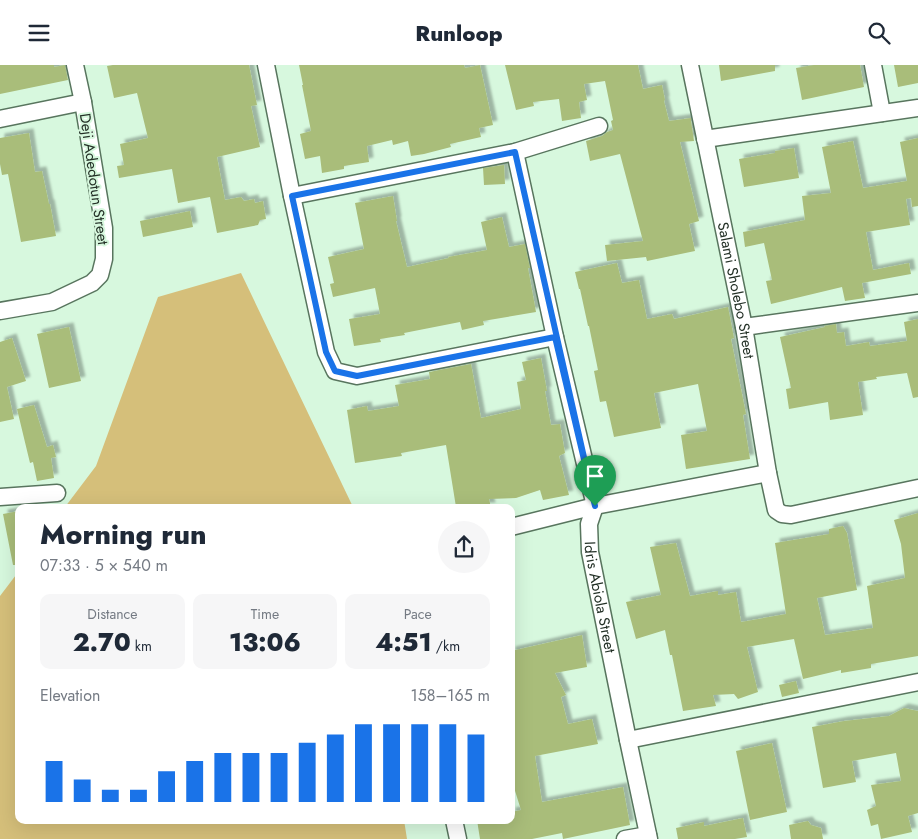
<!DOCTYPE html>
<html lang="en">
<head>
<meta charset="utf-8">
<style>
	body { margin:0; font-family:Jost,sans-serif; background:#f6f6f7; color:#1f2937; height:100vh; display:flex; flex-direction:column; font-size:19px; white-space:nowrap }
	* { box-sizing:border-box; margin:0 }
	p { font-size:16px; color:#747a83 }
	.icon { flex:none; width:28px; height:28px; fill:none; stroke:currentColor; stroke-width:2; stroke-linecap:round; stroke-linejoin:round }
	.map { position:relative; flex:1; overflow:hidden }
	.details { position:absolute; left:15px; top:439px; width:500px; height:320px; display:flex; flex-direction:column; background:#fff; border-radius:10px; box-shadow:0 5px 20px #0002 }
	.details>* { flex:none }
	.pin { position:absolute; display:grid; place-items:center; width:42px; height:42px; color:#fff; margin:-51px -21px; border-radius:50% 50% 50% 0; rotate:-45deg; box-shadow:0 0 5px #0007 }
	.pin .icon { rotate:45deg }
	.round { display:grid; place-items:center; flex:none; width:52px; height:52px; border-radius:26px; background:#f6f6f7 }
	.summary { display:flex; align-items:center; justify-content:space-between; height:85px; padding:0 25px }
	h1 { font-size:28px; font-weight:800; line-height:38px }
	.stats { display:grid; grid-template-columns:repeat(3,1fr); gap:8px; height:85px; padding:5px 25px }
	.stats div { display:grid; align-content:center; border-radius:10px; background:#f6f6f7; text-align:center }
	.stats b { font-size:25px; font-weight:800 }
	.stats small { font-size:14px; font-weight:400 }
	.stats p { font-size:14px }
	.chart { height:140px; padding:10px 25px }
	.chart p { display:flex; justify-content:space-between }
	.chart svg { width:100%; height:90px; margin-top:5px; stroke:#1a73e8; stroke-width:6 }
	header { display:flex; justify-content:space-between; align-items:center; height:65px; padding:0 25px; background:#fff; font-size:22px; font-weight:800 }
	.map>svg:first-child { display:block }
	.forest { fill:#d5bf7a }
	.building { fill:#a9bd7a; filter:url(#shadow) }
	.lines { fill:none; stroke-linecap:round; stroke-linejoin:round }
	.street-casing { stroke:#58755e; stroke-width:19 }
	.street { stroke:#fff; stroke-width:16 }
	.route-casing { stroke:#fff; stroke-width:10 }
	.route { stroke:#1a73e8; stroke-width:6 }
	.labels { text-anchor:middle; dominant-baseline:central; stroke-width:4; stroke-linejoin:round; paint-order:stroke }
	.street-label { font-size:15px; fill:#243127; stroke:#d7f8de }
</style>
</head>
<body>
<header><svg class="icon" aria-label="menu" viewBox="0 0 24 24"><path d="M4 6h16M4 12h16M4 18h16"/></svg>Runloop<svg class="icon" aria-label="search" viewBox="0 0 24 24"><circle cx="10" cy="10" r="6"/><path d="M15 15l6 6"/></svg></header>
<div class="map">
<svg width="918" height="774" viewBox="0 0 918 774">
	<defs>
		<filter id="shadow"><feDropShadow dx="4.5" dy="-4.5" stdDeviation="1" flood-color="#0004"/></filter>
	</defs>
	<rect width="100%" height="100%" fill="#d7f8de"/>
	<path class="forest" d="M 241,208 L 353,442 L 65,442 L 96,401 L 158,232 Z
		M 19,506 L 19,755 L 404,755 L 407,774 L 0,774 L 0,531 Z"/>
	<path class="building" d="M 0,0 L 54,0 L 54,2 L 65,0 L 68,15 L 0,29 Z
		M 113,0 L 249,0 L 257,40 L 251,41 L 260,82 L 217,92 L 225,135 L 241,132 L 244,136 L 254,134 L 255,138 L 263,136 L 266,154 L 260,155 L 258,160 L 217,168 L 210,132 L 178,138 L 172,104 L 119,113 L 117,101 L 124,100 L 120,79 L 148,73 L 137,28 L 114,33 L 107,1 Z
		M 299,0 L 464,0 L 465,3 L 480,0 L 493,60 L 479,63 L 481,72 L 450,79 L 451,82 L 424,89 L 411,91 L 408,76 L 393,80 L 392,75 L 367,81 L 369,97 L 344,101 L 344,104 L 322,108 L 320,91 L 305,94 L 300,69 L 311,66 L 302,20 L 303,20 Z
		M 505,0 L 638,0 L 643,24 L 662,20 L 665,35 L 664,36 L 669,56 L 691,53 L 691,56 L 694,76 L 680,77 L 699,156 L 689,159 L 695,186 L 647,196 L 646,192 L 607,196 L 605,180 L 643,176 L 620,89 L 590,96 L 586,76 L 602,71 L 607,67 L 613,65 L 611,56 L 613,55 L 605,16 L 584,19 L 587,35 L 579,37 L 581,53 L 562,56 L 559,34 L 533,37 L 534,41 L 516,45 Z
		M 719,0 L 775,0 L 775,6 L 721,16 Z
		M 814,0 L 860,0 L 864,22 L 802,35 L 796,3 Z
		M 894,0 L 918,0 L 918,18 L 898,22 Z
		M 29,68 L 35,107 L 42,106 L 49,139 L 50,139 L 56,171 L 21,177 L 8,109 L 2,110 L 0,99 L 0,73 Z
		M 918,73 L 918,141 L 912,142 L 911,133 L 906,134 L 910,160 L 866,167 L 873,205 L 909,198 L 911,209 L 862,218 L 865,233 L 845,236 L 842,222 L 771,239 L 766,216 L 772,215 L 764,178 L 745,182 L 743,167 L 805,155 L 802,131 L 831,128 L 822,82 L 853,76 L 863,123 L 907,116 L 900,77 Z
		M 794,83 L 799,113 L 744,122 L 739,94 L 775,88 L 775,86 Z
		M 504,100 L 505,119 L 484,120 L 483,103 Z
		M 393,131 L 397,156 L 396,156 L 407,202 L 449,193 L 448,192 L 487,185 L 481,157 L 502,152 L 509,182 L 525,179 L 530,203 L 528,203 L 536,247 L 483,256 L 484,260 L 462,265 L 460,257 L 404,268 L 405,270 L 380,274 L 381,277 L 354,281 L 349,254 L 380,249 L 375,223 L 333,232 L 330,219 L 334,218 L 328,192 L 364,184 L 355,138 Z
		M 190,146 L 193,162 L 143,172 L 140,156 Z
		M 617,198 L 622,218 L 639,215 L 647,254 L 672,249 L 674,254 L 728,242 L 734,273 L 731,274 L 746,349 L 743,350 L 750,394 L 686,404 L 681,370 L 707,366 L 698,319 L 654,328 L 661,363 L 614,372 L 606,336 L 600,337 L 594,306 L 598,305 L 589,261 L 588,261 L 580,224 L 579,224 L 575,207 Z
		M 918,254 L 918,332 L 913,333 L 907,308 L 876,312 L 877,314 L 858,317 L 863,350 L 830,355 L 828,337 L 789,344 L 786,324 L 791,323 L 780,272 L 825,262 L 824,261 L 836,259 L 837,268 L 844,267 L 846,281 L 869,277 L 870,281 L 907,276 L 904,257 Z
		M 69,262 L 81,316 L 49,323 L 37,269 Z
		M 12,273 L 26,316 L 7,322 L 14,354 L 0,357 L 0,277 Z
		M 541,293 L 547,326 L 545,326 L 551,360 L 560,359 L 565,388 L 559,391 L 569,430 L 543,435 L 540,425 L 516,433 L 489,434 L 491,442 L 456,442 L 446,380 L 401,388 L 402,391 L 355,398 L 347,345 L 367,341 L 368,346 L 399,341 L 395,320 L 430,314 L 429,307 L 471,299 L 481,353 L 521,344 L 517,317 L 526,315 L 522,297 Z
		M 34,340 L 47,382 L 53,380 L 56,392 L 51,393 L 54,413 L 37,416 L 33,397 L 30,398 L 17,344 Z
		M 19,446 L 19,500 L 13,500 L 3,449 Z
		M 918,448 L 918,591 L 871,599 L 871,603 L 841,608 L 841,605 L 803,614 L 794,574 L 747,582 L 758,627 L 738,634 L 734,629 L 713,630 L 716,641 L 683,646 L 672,590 L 670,590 L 665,565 L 636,574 L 626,537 L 661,530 L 650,482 L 676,478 L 690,531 L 718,526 L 718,530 L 736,527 L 741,557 L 786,549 L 775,478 L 829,469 L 829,464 L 843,461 L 847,468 L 857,525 L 817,533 L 825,570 L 873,563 L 867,521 L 905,513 L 901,479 L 894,455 Z
		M 582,570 L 587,602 L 555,608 L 566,630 L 561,632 L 568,659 L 592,654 L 598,679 L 535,691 L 542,737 L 623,722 L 630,760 L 563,774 L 562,768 L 532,774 L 480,774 L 477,755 L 511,755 L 511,747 L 521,745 L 511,713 L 511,586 Z
		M 796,616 L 799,628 L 782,632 L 779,620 Z
		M 904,643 L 918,646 L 918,748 L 908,751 L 912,767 L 881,774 L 878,759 L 871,761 L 867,745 L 876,741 L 871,720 L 901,716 L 896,688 L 852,696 L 856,717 L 823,723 L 812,662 L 844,656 L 889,651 Z
		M 772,678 L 787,747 L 750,755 L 736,686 Z
		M 743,753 L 747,772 L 735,774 L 678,774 L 676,763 L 704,757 L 704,761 Z
		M 808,756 L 811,760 L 821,763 L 823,774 L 791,774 L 789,760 Z"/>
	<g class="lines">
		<g class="street-casing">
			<g id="street">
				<path d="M 266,0 L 292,131 L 326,287 L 335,306 L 357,311 L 555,272"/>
				<path id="s1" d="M 690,0 L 744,262 L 768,408 L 776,445 L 782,449 L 791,450 L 918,423"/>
				<path d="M 873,0 L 882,48"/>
				<path d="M 0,54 L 83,37"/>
				<path d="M 705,74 L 918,43"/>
				<path id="s2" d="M 515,87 L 555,272 L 595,441 L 589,459 L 590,487 L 628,675 L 649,774"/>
				<path d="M 292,131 L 515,87 L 599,61"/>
				<path d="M 0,246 L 52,237 L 92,218 L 100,210 L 104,194 L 104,163 L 83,37 L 75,0"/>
				<path d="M 744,262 L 918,238"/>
				<path d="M 0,432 L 57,428"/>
				<path d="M 511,462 L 595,441 L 768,408"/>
				<path d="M 628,675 L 918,617"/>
				<path d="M 454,755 L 458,774"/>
				<path d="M 625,774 L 648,770"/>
			</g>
		</g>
		<use href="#street" class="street"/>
	</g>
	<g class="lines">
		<g class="route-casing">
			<path id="route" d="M 515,87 L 595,441 L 555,272 L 357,311 L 335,306 L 326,287 L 292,131 Z"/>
		</g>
		<use href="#route" class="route"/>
	</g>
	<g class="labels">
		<g class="street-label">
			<text transform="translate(94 114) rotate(82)">Deji Adedotun Street</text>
			<text stroke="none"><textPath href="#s1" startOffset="230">Salami Sholebo Street</textPath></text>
			<text stroke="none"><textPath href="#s2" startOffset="456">Idris Abiola Street</textPath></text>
		</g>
	</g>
</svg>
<div class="pin" style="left:595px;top:441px;background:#1e9e55"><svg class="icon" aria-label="arrive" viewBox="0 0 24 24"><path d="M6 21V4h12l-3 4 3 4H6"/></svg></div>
<section class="details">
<div class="summary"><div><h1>Morning run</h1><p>07:33 · 5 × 540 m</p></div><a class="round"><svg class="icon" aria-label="share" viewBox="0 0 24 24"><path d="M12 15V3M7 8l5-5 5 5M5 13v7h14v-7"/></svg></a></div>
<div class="stats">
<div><p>Distance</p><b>2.70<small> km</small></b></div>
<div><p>Time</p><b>13:06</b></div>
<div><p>Pace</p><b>4:51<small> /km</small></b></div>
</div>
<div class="chart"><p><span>Elevation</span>158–165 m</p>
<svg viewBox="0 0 160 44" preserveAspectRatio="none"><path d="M5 44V24M15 44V33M25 44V38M35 44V38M45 44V29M55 44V24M65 44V20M75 44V20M85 44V20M95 44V15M105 44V11M115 44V6M125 44V6M135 44V6M145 44V6M155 44V11"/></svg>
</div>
</section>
</div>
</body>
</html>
